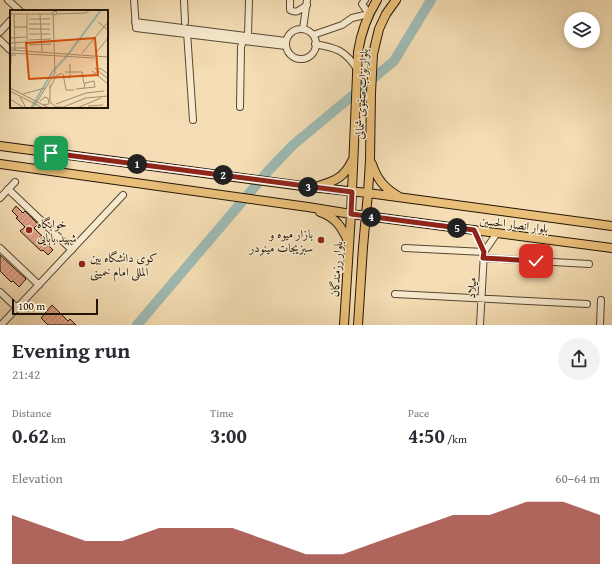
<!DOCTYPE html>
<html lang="en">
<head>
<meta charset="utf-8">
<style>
	body { margin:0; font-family:"Gentium Book Plus",Amiri,serif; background:#f2f2f3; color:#2b2b33; height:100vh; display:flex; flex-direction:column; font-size:15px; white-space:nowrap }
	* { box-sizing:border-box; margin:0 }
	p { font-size:13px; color:#7c7c81 }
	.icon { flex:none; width:22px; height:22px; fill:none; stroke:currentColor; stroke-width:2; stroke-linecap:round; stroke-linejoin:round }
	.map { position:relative; height:325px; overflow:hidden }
	.side { display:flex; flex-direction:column; background:#fff; flex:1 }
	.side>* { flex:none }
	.controls { position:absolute; left:564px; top:12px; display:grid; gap:8px }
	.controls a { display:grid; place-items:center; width:36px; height:36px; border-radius:50%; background:#fff; box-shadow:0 2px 6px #0003; font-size:20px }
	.scale { position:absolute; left:12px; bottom:10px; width:86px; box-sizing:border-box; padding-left:4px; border:2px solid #221505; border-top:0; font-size:11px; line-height:14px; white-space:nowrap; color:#221505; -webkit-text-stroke:3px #f8eacf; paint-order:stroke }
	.pin { position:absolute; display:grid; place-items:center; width:34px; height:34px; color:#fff; margin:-17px; border-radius:8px; box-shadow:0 2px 6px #0006 }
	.km { position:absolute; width:20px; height:20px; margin:-10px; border-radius:50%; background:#222; color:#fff; font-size:11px; line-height:20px; text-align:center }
	.round { display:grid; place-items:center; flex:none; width:42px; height:42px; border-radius:21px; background:#f2f2f3 }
	.summary { display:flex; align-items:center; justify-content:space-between; height:68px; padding:0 12px }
	h1 { font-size:22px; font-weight:800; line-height:30px }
	.figures { display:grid; grid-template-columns:repeat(3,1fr); gap:6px; height:68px; padding:4px 12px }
	.figures div { display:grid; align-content:center }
	.figures b { font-size:20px; font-weight:800 }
	.figures small { font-size:11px; font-weight:400 }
	.figures p { font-size:11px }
	.chart { height:112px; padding:8px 12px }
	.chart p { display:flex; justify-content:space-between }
	.chart svg { width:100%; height:72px; margin-top:4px; fill:#8f2418; opacity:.7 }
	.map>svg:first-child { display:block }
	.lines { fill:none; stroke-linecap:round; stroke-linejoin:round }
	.river { stroke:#9ebbb4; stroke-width:10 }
	.building { fill:url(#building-hatch); stroke:#221505 }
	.minor-casing { stroke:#574731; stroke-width:8 }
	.major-casing { stroke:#221505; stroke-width:10 }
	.minor { stroke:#f8eacf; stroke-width:6 }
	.major { stroke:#eabf7a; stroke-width:8 }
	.route-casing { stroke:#fff; stroke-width:8 }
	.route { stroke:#8f2418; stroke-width:5 }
	.poi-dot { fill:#8f2418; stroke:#f8eacf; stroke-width:1.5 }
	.labels { text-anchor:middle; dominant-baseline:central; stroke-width:3; stroke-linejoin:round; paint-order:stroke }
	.street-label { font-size:12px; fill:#221505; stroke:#f8eacf }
	.poi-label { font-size:12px; fill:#221505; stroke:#f8eacf; text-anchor:start }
	.inset-river { fill:none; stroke:#9ebbb4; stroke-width:2 }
	.inset-road { fill:none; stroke:#a18e6f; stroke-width:1 }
	.view { fill:#d4520b; fill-opacity:0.15; stroke:#d4520b; stroke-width:2 }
	.inset-edge { fill:none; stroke:#221505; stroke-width:2 }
</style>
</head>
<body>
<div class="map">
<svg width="612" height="325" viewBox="0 0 612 325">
	<defs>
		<pattern id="building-hatch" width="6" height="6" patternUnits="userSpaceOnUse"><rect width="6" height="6" fill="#e3a489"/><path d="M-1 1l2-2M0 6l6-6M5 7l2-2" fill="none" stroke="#c28c75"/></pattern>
	</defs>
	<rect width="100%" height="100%" fill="#f5deb5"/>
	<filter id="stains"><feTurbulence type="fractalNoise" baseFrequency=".005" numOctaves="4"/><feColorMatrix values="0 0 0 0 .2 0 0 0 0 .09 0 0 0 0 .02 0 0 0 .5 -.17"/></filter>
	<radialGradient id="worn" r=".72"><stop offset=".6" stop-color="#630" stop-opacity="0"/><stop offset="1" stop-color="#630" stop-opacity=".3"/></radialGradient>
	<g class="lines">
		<path class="river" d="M 137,325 L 269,170 L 293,145 L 394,61 L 431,0"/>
	</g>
	<path class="building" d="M 16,206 L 23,213 L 25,211 L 38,224 L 34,228 L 50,244 L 48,245 L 53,250 L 48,255 L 43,250 L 41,251 L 20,231 L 25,227 L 16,218 L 18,217 L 12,211 Z
		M 0,255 L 26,279 L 19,287 L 13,281 L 11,282 L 0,271 Z
		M 52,305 L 68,321 L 70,319 L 76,325 L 48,325 L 41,318 Z"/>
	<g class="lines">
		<g class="minor-casing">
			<path id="minor" d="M 8,0 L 20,11
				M 134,0 L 136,28 L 286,46
				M 184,0 L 185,22
				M 290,0 L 290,10 C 297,14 301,9 307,5
				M 135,22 L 286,41
				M 303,29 L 307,0
				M286 44a15 15 0 1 1 30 0a15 15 0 1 1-30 0Z
				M 0,32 L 11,20
				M 187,32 L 193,120
				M 313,35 L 342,25 L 352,18 L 369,14 L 362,4 L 365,0
				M 0,40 L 11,51
				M 315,44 C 336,48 345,50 357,69
				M 240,107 L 241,47 L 243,41 L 248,35 L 249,0
				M 8,189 L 72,250
				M 0,198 L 15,182
				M 475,230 L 484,252 L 480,325
				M 0,248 L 39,285
				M 405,248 L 484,252
				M 484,252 L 497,233
				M 483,258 L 589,264
				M 0,292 L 17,308
				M 395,294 L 587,304
				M 1,325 L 123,195
				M 600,325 L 601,300"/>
		</g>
		<g class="major-casing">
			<path id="major" d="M 0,146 L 310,187 L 368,193 L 612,226
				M 0,164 L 308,207 L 351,214 L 612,248
				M 372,164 C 377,179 384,188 398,196
				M 318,186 C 336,181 344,177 352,161
				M 320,212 C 337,218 342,228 349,243
				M 344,325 L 351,214 L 358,52 C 361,33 367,16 377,0
				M 358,325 L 363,247 L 368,193 L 370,160 L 371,93 L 373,54 L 379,29 L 386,14 L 396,0"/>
		</g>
		<use href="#minor" class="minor"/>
		<use href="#major" class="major"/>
	</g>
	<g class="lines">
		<g class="route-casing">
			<path id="route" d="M 51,153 L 352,192 L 351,214 L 474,230 L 484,252 L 483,258 L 536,261"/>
		</g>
		<use href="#route" class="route"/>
	</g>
	<g class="poi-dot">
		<circle cx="29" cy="230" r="4"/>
		<circle cx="321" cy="240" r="4"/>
		<circle cx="82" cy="264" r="4"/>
	</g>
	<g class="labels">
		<g class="street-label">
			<text transform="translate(361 94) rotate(-87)">بلوار نواب صفوی شمالی</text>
			<text transform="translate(514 224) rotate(7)">بلوار انصار الحسین</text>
			<text transform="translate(336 269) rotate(-86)">بلوار رزمندگان</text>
			<text transform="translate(471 288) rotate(-87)">میلاد</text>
		</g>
		<g class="poi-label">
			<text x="37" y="223">خوابگاه<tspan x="37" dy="14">شهید بابایی</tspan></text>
			<text x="313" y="233" text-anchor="end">بازار میوه و<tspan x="313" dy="14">سبزیجات مینودر</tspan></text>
			<text x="90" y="257">کوی دانشگاه بین<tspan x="90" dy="14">المللی امام خمینی</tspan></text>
		</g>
	</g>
	<g transform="translate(10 10)">
		<rect width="98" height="98" fill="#f5deb5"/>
		<path class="inset-river" d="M 21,98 L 43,61 L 56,47 L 91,0"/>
		<path class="inset-road" d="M 0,4 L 43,4M 4,4 L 5,40M 30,4 L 32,42M 47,4 L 76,3 L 80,0M 17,5 L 17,35M 19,9 L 40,9M 88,12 L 98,20M 19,14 L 40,14M 4,17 L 17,17M 19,19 L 40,19M 19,24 L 40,24M 0,28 L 16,27M 19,30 L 41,29M 0,33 L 16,32M 19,35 L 41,34M 0,38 L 16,38M 0,40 L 98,47M 0,43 L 84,48M 72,43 L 98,12M 85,44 L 98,28M 1,53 L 1,45 L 6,45M 85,58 L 98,69M 82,61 L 98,74M 55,62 L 72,62 L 74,74M 53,64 L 56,80 L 64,80M 85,64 L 90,58 L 98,64M 53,66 L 60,68 L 60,54M 40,75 L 40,92 L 46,97 L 52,97M 0,78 L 39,98M 40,78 L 46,66 L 52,63M 66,79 L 85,77 L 84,71 L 75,73 L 74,78M 0,81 L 33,98M 13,84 L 35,78M 10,87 L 16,98M 0,89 L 14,98M 30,91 L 35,87 L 38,88 L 39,94 L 33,95M 46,94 L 76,83 L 94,81M 78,96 L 93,95M 23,98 L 45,63 L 43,2 L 46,1 L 47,4 L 44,5M 51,98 L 76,88 L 98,86M 67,98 L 91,88"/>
		<path class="view" d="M 85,28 L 88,65 L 19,69 L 16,33 Z"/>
		<rect width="98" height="98" class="inset-edge"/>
	</g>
	<rect width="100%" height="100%" filter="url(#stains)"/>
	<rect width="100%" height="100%" fill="url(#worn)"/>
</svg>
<div class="controls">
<a><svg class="icon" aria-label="layers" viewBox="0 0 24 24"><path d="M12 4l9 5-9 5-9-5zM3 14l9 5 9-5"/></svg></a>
</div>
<div class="scale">100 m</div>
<div class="pin" style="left:51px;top:153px;background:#1e9e55"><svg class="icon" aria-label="arrive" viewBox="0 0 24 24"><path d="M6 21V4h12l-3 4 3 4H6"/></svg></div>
<div class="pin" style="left:536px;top:261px;background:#d93025"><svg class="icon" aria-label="check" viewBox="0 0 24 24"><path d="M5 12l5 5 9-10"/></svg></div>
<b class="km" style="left:137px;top:164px">1</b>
<b class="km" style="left:223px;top:175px">2</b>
<b class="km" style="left:308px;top:187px">3</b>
<b class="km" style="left:371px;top:217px">4</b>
<b class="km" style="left:457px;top:228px">5</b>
</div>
<section class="side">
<div class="summary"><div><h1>Evening run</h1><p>21:42</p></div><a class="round"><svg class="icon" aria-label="share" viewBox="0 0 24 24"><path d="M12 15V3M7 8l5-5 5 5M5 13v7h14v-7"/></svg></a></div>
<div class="figures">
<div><p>Distance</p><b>0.62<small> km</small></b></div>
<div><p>Time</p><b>3:00</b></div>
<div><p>Pace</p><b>4:50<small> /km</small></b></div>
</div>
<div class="chart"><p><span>Elevation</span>60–64 m</p>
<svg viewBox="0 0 160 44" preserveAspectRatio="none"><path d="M0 44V14L10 22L20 30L30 30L40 22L50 22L60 22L70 30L80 38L90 38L100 30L110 22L120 14L130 14L140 6L150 6L160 14V44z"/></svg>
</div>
</section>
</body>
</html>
